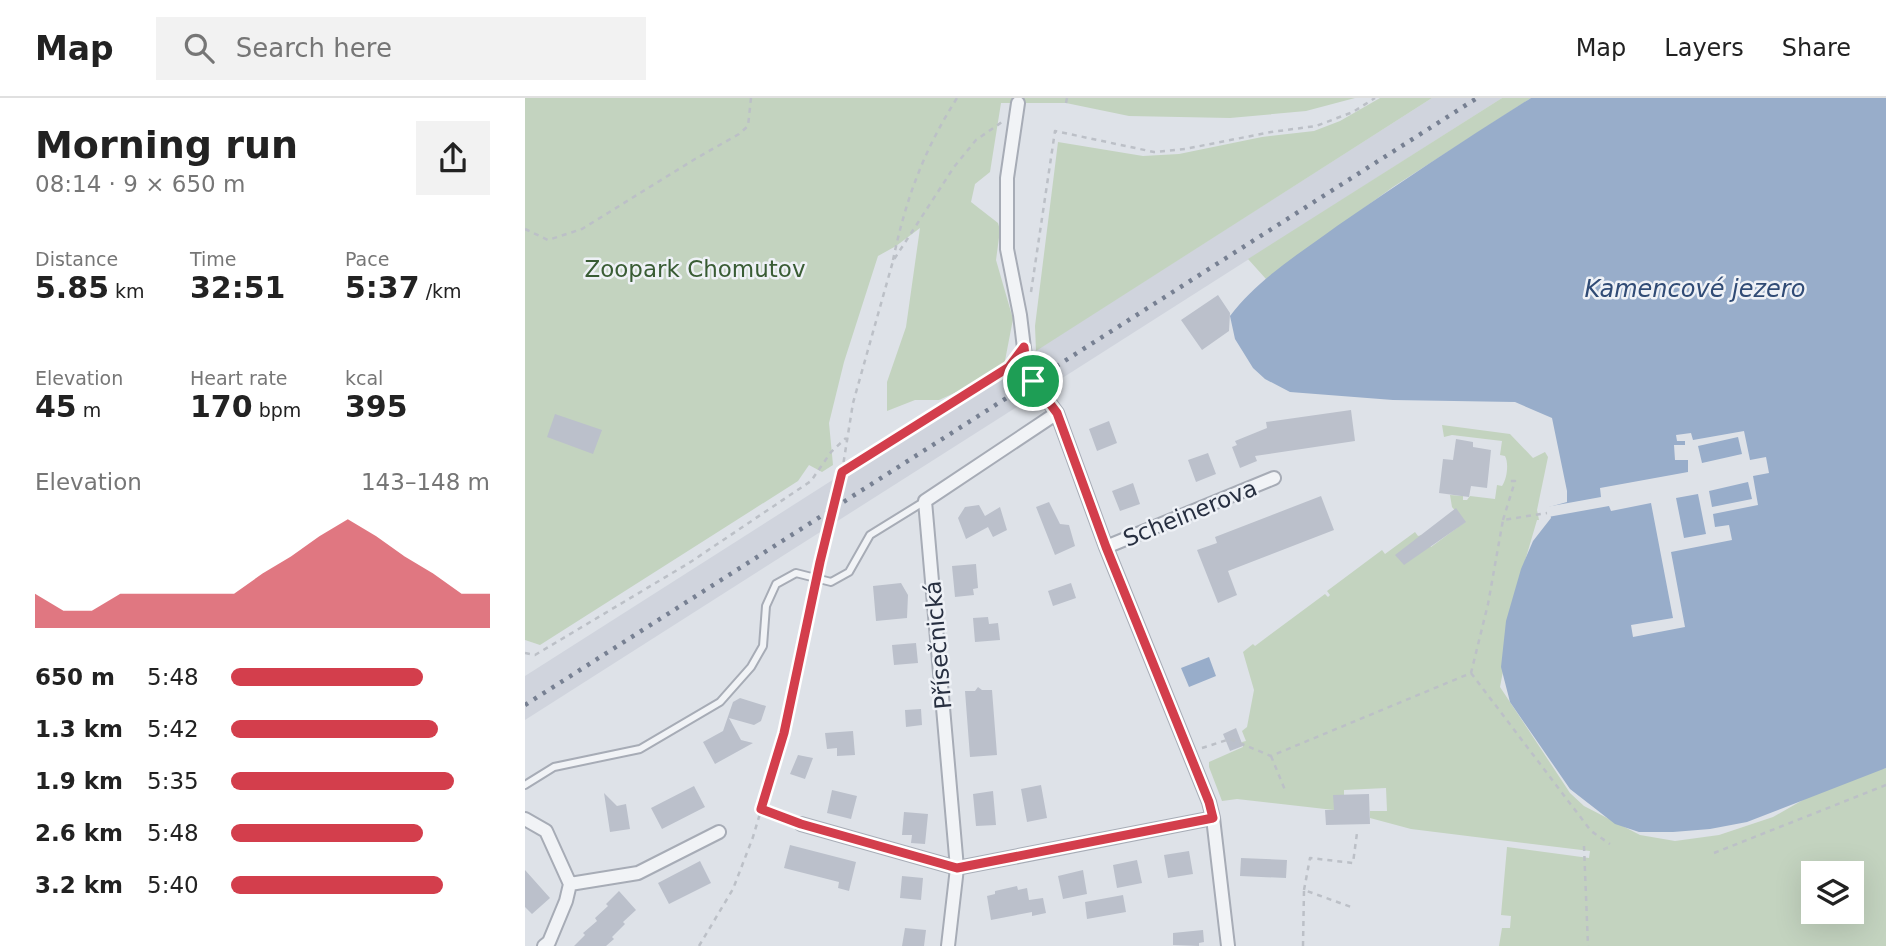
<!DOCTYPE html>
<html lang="en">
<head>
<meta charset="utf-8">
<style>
	body { margin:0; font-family:"DejaVu Sans",sans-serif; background:#f2f2f2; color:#222; height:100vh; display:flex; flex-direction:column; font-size:26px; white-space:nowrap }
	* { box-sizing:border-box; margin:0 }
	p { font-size:23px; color:#767676 }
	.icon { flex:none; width:38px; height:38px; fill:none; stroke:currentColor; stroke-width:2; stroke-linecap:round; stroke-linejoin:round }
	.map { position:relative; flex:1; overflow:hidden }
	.side { display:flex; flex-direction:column; background:#fff; width:525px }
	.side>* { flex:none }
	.buttons { position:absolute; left:1276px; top:763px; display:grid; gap:14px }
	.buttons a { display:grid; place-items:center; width:63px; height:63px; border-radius:0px; background:#fff; box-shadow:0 7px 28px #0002; font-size:35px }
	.pin { position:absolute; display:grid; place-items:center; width:60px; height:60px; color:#fff; margin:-30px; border:4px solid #fff; border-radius:50%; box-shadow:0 2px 7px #0007 }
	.round { display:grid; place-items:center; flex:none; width:74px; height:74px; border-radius:0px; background:#f2f2f2 }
	.summary { display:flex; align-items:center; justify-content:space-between; height:119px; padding:0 35px }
	h1 { font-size:38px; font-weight:800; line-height:52px }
	.metrics { display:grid; grid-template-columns:repeat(3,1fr); gap:10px; height:119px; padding:7px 35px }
	.metrics div { display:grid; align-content:center }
	.metrics b { font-size:30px; font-weight:800 }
	.metrics small { font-size:19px; font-weight:400 }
	.metrics p { font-size:19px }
	.chart { height:196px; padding:14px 35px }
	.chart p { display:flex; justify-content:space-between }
	.chart svg { width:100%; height:126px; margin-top:7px; fill:#d33e4c; opacity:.7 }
	ul { padding:0 35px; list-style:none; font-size:23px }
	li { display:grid; grid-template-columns:112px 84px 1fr; align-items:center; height:52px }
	li i { height:18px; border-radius:9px; background:#d33e4c }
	header { display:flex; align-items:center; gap:42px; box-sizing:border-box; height:98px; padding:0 35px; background:#fff; border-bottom:2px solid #e0e0e0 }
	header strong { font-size:33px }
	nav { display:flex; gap:38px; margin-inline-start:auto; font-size:24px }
	.search { width:490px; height:63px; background:#f2f2f2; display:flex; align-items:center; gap:18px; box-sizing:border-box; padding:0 24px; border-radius:0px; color:#767676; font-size:26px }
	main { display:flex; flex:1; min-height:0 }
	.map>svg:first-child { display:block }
	.built { fill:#d0d4dd }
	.green { fill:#c3d3bf; fill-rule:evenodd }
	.water { fill:#98adca }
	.pier { fill:#dee2e8; fill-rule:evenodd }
	.building { fill:#bbc0cb }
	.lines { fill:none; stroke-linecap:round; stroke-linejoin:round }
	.lane-casing { stroke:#a7acb6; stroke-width:10 }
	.street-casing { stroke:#a7acb6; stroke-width:16 }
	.path { stroke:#bcc0c7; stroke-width:2.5; stroke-dasharray:5 5; stroke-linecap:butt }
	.lane { stroke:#f1f3f6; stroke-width:6 }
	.street { stroke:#f1f3f6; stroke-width:12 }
	.rail { stroke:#778092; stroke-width:4.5; stroke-dasharray:3.5 7; stroke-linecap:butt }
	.path-bridge { stroke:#bcc0c7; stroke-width:2.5; stroke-dasharray:5 5; stroke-linecap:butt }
	.route-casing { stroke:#fff; stroke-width:14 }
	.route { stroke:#d33e4c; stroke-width:9 }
	.labels { text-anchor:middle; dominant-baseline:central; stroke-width:5; stroke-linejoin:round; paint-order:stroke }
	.park-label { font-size:23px; fill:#395c34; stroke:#eef1f6 }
	.street-label { font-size:23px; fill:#272f40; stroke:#eef1f6 }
	.water-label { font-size:24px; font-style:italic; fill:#304b75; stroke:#eef1f6 }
</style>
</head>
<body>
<header>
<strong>Map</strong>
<div class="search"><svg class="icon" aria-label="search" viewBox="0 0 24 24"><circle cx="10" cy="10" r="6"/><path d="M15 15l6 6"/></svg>Search here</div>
<nav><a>Map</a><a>Layers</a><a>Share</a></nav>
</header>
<main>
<section class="side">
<div class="summary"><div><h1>Morning run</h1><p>08:14 · 9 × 650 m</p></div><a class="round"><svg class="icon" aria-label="share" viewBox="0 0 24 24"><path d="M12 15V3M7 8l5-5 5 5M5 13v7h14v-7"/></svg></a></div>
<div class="metrics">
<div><p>Distance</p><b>5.85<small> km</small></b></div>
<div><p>Time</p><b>32:51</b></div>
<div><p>Pace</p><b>5:37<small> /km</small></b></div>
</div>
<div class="metrics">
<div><p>Elevation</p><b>45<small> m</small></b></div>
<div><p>Heart rate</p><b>170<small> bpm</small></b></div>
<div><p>kcal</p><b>395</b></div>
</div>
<div class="chart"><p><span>Elevation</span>143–148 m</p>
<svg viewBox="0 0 160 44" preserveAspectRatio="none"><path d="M0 44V32L10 38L20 38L30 32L40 32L50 32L60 32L70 32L80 25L90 19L100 12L110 6L120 12L130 19L140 25L150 32L160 32V44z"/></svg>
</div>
<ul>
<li><b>650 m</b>5:48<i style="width:74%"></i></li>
<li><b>1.3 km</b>5:42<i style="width:80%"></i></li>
<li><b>1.9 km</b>5:35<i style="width:86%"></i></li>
<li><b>2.6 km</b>5:48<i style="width:74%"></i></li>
<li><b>3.2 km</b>5:40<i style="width:82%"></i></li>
</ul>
</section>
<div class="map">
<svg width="1361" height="848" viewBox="0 0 1361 848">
	<rect width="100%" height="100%" fill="#dee2e8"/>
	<path class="built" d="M 907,0 L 977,0 L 0,622 L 0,578 Z"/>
	<path class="green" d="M 0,0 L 830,0 L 781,13 L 705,20 L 604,18 L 541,5 L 476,5 L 465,74 L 450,86 L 446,104 L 473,125 L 475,132 L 471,162 L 488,221 L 478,273 L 414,302 L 390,302 L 362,313 L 362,284 L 381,229 L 395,130 L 371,148 L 353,158 L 319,264 L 304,325 L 308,367 L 297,374 L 284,367 L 273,383 L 15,547 L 0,542 Z
		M 855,0 L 907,0 L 511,253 L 510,228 L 533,44 L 618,58 L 654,56 L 737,39 L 789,33 L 815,23 Z
		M 977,0 L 1006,0 L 868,89 L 741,181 L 723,161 Z
		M 917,327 L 985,336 L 1008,360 L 1020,354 L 1023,359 L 1012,412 L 1014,422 L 1012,422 L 981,528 L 986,531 L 975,589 L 1045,695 L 1059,708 L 1115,737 L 1150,743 L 1194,737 L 1248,719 L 1318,679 L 1361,670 L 1361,848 L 974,848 L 977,830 L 985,830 L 986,818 L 976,817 L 982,749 L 1064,760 L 1065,753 L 886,731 L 845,720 L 845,713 L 862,713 L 861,690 L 819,692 L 819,697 L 809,712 L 712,701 L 697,703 L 684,669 L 684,664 L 718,649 L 717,644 L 721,643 L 717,633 L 722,629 L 729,592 L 718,554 L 728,546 L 730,548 L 800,496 L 803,499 L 805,497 L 802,493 L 857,452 L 860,456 L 890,434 L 893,438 L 897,437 L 906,449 L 940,424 L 927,409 L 925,397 L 938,398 L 938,402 L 942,402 L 945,398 L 970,401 L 972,387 L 977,388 C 982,381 984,365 980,358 L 975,357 L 977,343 L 927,337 L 919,339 ZM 1288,775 L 1326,775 L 1326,814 L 1288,814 Z"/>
	<path class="water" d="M 1006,0 L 1361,0 L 1361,670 L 1222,724 L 1185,731 L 1148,734 L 1114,734 L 1090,726 L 1045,691 L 985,604 L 976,569 L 981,523 L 996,471 L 1008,443 L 1026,420 L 1024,409 L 1042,404 L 1042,393 L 1027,320 L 990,304 L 868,302 L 765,294 L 740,281 L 728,270 L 710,241 L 705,218 C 733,181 775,155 812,128 C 876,84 940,41 1006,0 Z
		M 684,559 L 691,578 L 664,589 L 656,570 Z"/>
	<path class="pier" d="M 1219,333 L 1225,362 L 1241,359 L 1244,375 L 1228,378 L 1233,407 L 1188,416 L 1190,429 L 1204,427 L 1207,442 L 1146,454 L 1160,529 L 1108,539 L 1106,527 L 1148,520 L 1126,405 L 1086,413 L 1084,408 L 1023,419 L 1021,409 L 1076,399 L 1075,390 L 1163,374 L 1163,362 L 1150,362 L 1149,347 L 1160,347 L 1160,343 L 1152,343 L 1151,337 L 1166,335 L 1168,342 ZM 1213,339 L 1217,356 L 1177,365 L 1173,348 ZM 1223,384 L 1227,401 L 1187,409 L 1184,393 ZM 1173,396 L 1181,436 L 1159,440 L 1151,400 Z"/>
	<path class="building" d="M 693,197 L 705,215 L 704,233 L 677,252 L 656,222 Z
		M 826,312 L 830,343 L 730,358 L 732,363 L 715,370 L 707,349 L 712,347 L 710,343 L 742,330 L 741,324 Z
		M 30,316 L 77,332 L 68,356 L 22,339 Z
		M 584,323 L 592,345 L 572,353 L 564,331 Z
		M 931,341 L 948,344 L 948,349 L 966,352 L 962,390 L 946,388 L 944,399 L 914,395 L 918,361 L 928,362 Z
		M 683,355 L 691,376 L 671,384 L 663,362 Z
		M 608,385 L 615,406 L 595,413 L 587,393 Z
		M 796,398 L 809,432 L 703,473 L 712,497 L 693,505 L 672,452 L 692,445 L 690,439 Z
		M 524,404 L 535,426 L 544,427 L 550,448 L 530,457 L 511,409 Z
		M 454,407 L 460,418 L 475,409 L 482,432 L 468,439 L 463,429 L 441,441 L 433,420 L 440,409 Z
		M 931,410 L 941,424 L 879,467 L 870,457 Z
		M 451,466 L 453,490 L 448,491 L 449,497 L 430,499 L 427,468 Z
		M 376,485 L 383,497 L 382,520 L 351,523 L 348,488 Z
		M 546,485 L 551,500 L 528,508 L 523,493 Z
		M 463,519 L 464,526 L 473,525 L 475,542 L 450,544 L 448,520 Z
		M 391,545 L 393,565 L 369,567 L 367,547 Z
		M 453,589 L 457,592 L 467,592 L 472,657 L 445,659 L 440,593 L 450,593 Z
		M 215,600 L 241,608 L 236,623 L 229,627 L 204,620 L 216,642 L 228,645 L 190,666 L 178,644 L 198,633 L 208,604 Z
		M 396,611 L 397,627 L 381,629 L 380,612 Z
		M 711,630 L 718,648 L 705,653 L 698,636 Z
		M 328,633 L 330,657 L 312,658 L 312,650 L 302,651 L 300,635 Z
		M 273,657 L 288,660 L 280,681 L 265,676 Z
		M 516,687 L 522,720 L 502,724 L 496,691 Z
		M 169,688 L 180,709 L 137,731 L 126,710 Z
		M 307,692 L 332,698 L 326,721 L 302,715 Z
		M 468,693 L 471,727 L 451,728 L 448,696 Z
		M 79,695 L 92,708 L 101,706 L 105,731 L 85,734 Z
		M 844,696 L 845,726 L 801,727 L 800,712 L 809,712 L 808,697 Z
		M 379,714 L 403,716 L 400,746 L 386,745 L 387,737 L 377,737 Z
		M 265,747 L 331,764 L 324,793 L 313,790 L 314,784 L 259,770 Z
		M 664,753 L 668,776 L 643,780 L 639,757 Z
		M 716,760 L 762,762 L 761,780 L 715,778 Z
		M 612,762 L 617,785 L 592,790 L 588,767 Z
		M 175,763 L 186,785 L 144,806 L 133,785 Z
		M 0,772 L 25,800 L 7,816 L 0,809 Z
		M 558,772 L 562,796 L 538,801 L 533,778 Z
		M 377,778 L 398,780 L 396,802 L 375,800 Z
		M 492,788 L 493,792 L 502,790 L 504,802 L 518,800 L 521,815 L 507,818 L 507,814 L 466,822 L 462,798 L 470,796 L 470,793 Z
		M 94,793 L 111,812 L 98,824 L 100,826 L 87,839 L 89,841 L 81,848 L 49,848 L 60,837 L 58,835 L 72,823 L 70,820 L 83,808 L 81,806 Z
		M 598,797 L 601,814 L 562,821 L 560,804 Z
		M 380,830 L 401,832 L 399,848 L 377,848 Z
		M 678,832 L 679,844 L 674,845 L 674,848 L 648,847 L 648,835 Z"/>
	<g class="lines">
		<g class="lane-casing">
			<path id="lane" d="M 0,687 L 29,669 L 115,651 L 195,604 L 226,569 L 238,548 L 241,508 L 251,486 L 271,475 L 306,484 L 324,474 L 345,437 L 400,403"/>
		</g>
		<g class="street-casing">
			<path id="street" d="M 493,5 L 482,80 L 482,151 L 495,217 L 502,275 L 532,315 L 581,449 L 684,704 L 688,720 L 703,848
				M 581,449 L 749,380
				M 0,721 L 21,733 L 45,786 L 41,803 L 24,844 L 19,848
				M 276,726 L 432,770 L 688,720
				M 45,786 L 113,775 L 194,734
				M 423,848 L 432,770 L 400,403 L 532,315"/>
		</g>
		<path class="path" d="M 541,5 L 542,0
			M 0,131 L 23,142 L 57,131 L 170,61 L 214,36 L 223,28 L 226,0
			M 368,162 C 381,100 399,52 432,0
			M 506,194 L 530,33 L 629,54 L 660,51 L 746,34 L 791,28 L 828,14 L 850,0
			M 317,374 L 328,305 L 368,163 L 429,69 L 451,42 L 477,24
			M 317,374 L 484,269 L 487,265
			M 978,422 L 990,383 L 981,383
			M 295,464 L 300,439
			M 0,555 L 10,557 L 164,465 L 286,383 L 306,354 L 321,340
			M 946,575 L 1066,733 L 1085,746
			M 677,650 L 705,641 L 746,658 L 946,575 L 963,506 L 978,422 L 1022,415
			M 746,658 L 760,692
			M 236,711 L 263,721
			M 1059,748 L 1063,848
			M 1189,755 L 1361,687
			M 779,792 L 785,760 L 828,765 L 832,735
			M 174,848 L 208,791 L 228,739 L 259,635 L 288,498
			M 778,848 L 779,792 L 829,810"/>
		<use href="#lane" class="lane"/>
		<use href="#street" class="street"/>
		<path class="rail" d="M 0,607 L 952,0"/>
		<path class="path-bridge" d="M 300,439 L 317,374
			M 288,498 L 295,464"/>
	</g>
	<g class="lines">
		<g class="route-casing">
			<path id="route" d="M 499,249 L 502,275 L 532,315 L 581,449 L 684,704 L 688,720 L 432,770 L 276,726 L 236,711 L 259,635 L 295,464 L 317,374 L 484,269 Z"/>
		</g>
		<use href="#route" class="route"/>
	</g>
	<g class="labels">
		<g class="park-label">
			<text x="170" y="171">Zoopark Chomutov</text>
		</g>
		<g class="street-label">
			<text transform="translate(665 415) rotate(-22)">Scheinerova</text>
			<text transform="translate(413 547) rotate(-95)">Přísečnická</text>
		</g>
		<g class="water-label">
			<text x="1170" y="191">Kamencové jezero</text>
		</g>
	</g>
</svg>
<div class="buttons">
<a><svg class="icon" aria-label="layers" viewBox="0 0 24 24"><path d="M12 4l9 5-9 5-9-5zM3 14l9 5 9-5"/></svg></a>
</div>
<div class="pin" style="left:508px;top:283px;background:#1e9e55"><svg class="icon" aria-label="arrive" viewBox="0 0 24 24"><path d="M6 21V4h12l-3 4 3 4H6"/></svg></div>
</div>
</main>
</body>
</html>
